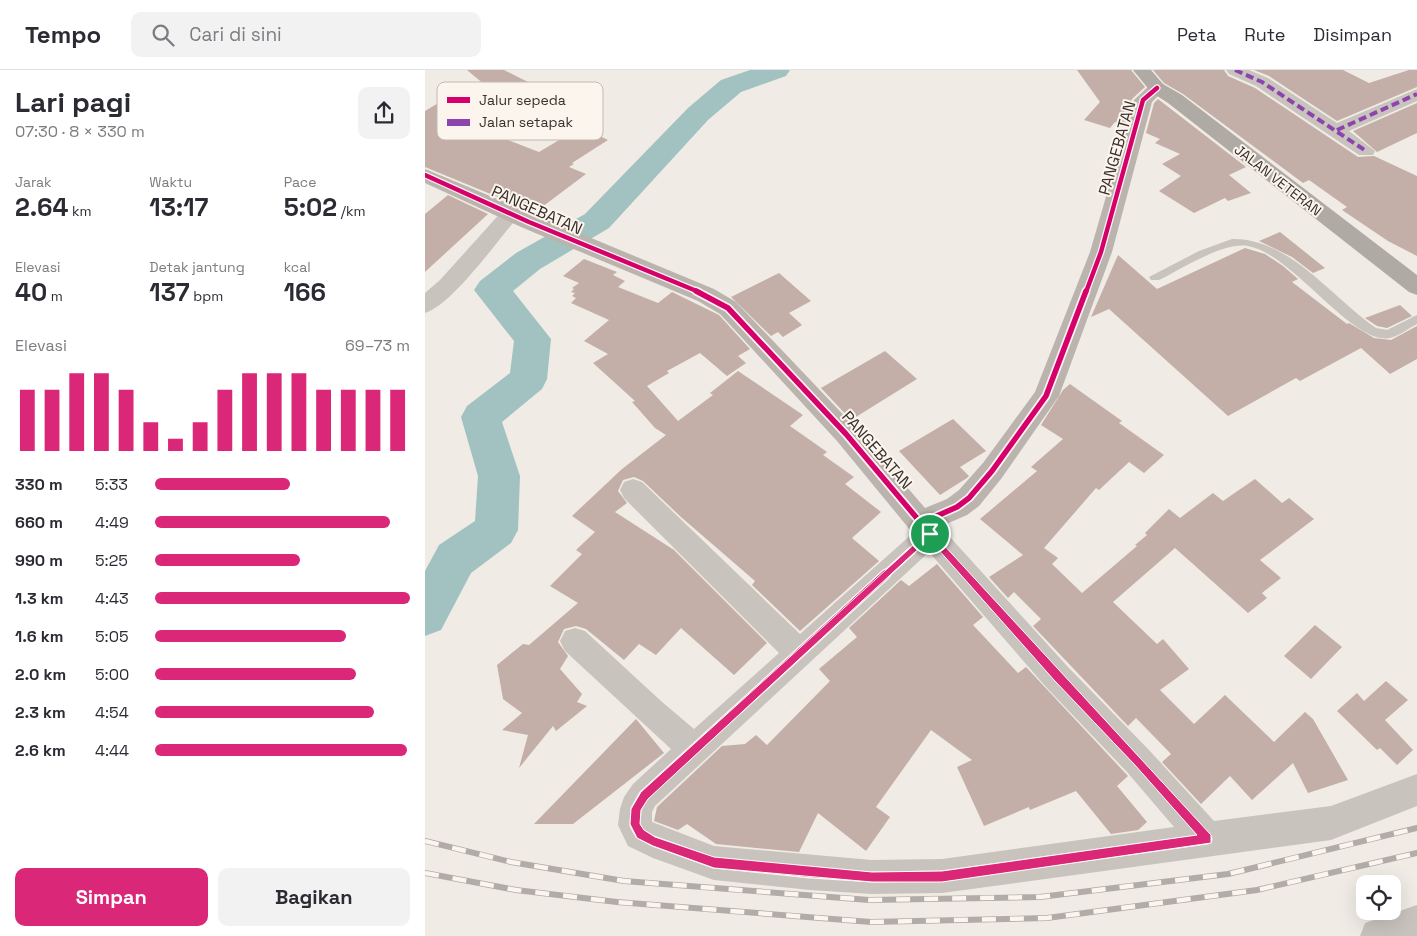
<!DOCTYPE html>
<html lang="id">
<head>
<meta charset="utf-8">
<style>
	body { margin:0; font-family:"Space Grotesk",sans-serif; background:#f2f2f3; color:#2b2b33; height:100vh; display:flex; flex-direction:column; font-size:19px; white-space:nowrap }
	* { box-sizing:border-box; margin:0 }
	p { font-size:16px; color:#7c7c81 }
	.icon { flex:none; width:28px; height:28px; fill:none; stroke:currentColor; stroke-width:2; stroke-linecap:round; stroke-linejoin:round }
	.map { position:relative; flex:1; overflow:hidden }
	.drawer { display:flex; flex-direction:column; background:#fff; width:425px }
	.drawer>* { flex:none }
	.controls { position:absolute; left:931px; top:805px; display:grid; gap:10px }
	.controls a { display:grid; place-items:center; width:45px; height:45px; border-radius:10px; background:#fff; box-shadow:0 5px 20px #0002; font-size:25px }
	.pin { position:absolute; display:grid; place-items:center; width:42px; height:42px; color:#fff; margin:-21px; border:2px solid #fff; border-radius:50%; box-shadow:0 1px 5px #0007 }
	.round { display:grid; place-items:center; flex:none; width:52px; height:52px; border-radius:10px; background:#f2f2f3 }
	.overview { display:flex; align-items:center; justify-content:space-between; height:85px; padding:0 15px }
	h1 { font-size:28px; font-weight:700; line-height:38px }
	.metrics { display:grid; grid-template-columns:repeat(3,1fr); gap:8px; height:85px; padding:5px 15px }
	.metrics div { display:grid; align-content:center }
	.metrics b { font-size:25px; font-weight:700 }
	.metrics small { font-size:14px; font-weight:400 }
	.metrics p { font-size:14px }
	.chart { height:140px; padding:10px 15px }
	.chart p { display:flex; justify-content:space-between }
	.chart svg { width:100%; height:90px; margin-top:5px; stroke:#db2777; stroke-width:6 }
	.cta { display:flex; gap:10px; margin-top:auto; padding:10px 15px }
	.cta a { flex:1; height:58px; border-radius:10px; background:#db2777; color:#fff; font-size:20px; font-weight:700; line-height:58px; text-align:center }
	.cta a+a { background:#f2f2f3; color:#2b2b33 }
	ul { padding:0 15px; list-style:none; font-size:16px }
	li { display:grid; grid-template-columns:80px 60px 1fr; align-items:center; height:38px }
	li i { height:12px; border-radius:6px; background:#db2777 }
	header { display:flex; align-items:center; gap:30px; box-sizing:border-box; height:70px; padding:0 25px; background:#fff; border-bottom:1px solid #e1e1e2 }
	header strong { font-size:24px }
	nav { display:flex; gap:28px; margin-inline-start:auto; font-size:18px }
	.search { width:350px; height:45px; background:#f2f2f3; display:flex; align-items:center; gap:12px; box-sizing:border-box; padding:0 18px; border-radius:10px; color:#7c7c81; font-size:19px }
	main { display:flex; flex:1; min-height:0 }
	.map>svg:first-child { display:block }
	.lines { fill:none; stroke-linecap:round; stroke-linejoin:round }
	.river { fill:#a1c2c1; fill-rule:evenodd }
	.building { fill:#c3afa7 }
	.lane { fill:#c9c3be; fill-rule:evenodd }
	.street { fill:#c9c3be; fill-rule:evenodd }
	.secondary { fill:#bab3ae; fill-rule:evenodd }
	.highway { fill:#afaaa4; fill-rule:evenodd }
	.rail-casing { stroke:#b1aca8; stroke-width:6 }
	.rail { stroke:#fbf5ee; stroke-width:4.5; stroke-dasharray:14; stroke-linecap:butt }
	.quiet { stroke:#8e44ad; stroke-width:4; stroke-dasharray:8 4; stroke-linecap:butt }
	.cycleway-far2-casing { stroke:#fbf5ee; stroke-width:7 }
	.cycleway-far1-casing { stroke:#fbf5ee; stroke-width:9 }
	.cycleway-casing { stroke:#fbf5ee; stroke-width:11 }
	.cycleway-far2 { stroke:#d6006c; stroke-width:4.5 }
	.cycleway-far1 { stroke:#d6006c; stroke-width:5.5 }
	.cycleway { stroke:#d6006c; stroke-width:8 }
	.route { fill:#db2777; stroke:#fff; fill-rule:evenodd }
	.labels { text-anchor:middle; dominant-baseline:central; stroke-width:4; stroke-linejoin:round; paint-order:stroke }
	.far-street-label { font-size:14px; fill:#3b302b; stroke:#fbf5ee }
	.street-label { font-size:16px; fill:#3b302b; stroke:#fbf5ee }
	.key { fill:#fbf5ee; stroke:#c1bab4; stroke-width:1 }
	.key-label { font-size:14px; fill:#3b302b }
</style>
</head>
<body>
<header>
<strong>Tempo</strong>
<div class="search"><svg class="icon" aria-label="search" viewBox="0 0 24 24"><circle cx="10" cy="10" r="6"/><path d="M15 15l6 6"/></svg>Cari di sini</div>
<nav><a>Peta</a><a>Rute</a><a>Disimpan</a></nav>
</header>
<main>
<section class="drawer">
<div class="overview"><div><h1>Lari pagi</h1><p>07:30 · 8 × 330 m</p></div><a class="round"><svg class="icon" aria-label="share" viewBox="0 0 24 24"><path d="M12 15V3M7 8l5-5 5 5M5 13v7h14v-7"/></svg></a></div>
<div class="metrics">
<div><p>Jarak</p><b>2.64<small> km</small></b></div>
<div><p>Waktu</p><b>13:17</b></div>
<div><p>Pace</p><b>5:02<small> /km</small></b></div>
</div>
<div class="metrics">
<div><p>Elevasi</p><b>40<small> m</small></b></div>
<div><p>Detak jantung</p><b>137<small> bpm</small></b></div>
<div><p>kcal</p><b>166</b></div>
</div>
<div class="chart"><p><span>Elevasi</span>69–73 m</p>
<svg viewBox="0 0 160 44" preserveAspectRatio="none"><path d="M5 44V14M15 44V14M25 44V6M35 44V6M45 44V14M55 44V30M65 44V38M75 44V30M85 44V14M95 44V6M105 44V6M115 44V6M125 44V14M135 44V14M145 44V14M155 44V14"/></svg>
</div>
<ul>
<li><b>330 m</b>5:33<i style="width:53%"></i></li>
<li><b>660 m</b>4:49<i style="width:92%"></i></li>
<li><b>990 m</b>5:25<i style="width:57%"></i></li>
<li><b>1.3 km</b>4:43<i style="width:100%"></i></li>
<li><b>1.6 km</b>5:05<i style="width:75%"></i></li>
<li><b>2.0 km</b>5:00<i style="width:79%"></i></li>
<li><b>2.3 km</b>4:54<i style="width:86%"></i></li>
<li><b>2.6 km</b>4:44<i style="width:99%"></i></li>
</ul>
<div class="cta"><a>Simpan</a><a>Bagikan</a></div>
</section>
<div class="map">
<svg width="992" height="866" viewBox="0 0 992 866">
	<rect width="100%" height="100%" fill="#f0ebe5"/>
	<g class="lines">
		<path class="river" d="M 325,0 L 365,0 L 361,6 L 316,22 L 283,50 L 184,158 L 115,199 L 88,221 L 126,269 L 122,309 L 117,319 L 77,352 L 95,406 L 93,460 L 86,473 L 46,503 L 16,560 L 0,566 L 0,501 L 14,475 L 50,451 L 53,406 L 36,347 L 42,336 L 85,303 L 89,271 L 49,220 L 55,211 L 91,183 L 160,144 L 263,38 L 296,10 Z"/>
	</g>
	<path class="building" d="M 42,0 L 79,0 L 131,26 L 70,65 L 114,82 L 156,57 L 183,70 L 147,93 L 149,94 L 144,97 L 161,104 L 113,140 L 83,127 L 80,130 L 0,97 L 0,41 L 15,32 L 32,39 L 66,20 Z
		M 652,0 L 706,0 L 720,17 L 707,29 L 700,56 L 690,52 L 685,58 L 659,50 L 675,32 Z
		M 728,0 L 799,0 L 803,6 L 830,18 L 933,87 L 949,86 L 992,106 L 992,186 L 963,171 L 917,140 L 922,137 L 884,110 L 878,113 L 758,24 L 739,13 Z
		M 829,0 L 918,0 L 944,13 L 984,0 L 992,0 L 992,17 L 912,51 L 844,6 Z
		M 733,29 L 821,97 L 804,105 L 826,123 L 803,131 L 800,128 L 769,143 L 734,121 L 756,106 L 737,94 L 755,84 L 730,73 L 735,69 L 721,63 L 729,33 Z
		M 992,33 L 992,63 L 952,82 L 928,61 Z
		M 23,125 L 63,144 L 0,202 L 0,144 Z
		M 855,162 L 900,198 L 888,203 L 867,187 L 834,171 Z
		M 820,178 L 840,184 L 858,196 L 873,209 L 867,212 L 922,254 L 924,253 L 949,268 L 966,270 L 992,256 L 992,289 L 965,304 L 936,278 L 875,311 L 871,308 L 803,346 L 684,239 L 666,247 L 693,185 L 732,219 Z
		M 159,189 L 192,202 L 188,205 L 200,211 L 193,217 L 233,233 L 247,222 L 294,245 L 325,279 L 313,286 L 321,293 L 302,306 L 275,283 L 242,301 L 244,303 L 222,316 L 253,351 L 288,325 L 285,323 L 313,301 L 378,345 L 365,356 L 402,382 L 398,385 L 429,407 L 420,414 L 456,442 L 427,468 L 454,491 L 375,561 L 327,515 L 330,511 L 256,447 L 218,411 L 209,407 L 198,410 L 193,421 L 202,433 L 190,442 L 249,480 L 342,573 L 309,605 L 256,558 L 231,585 L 214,574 L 199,590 L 161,559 L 151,556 L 139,559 L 133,572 L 143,586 L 135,599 L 157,624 L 152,632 L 162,636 L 131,661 L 128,656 L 94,698 L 103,665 L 77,660 L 97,643 L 78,629 L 72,595 L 98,574 L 104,575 L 153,533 L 125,516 L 157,484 L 151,480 L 170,462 L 147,446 L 197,399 L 241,365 L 230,358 L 207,332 L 210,331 L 168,293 L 183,284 L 159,271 L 184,250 L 146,233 L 151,228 L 147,226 L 150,223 L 146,222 L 149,219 L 147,218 L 154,213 L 138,206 Z
		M 354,203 L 386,231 L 364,243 L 377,255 L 358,267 L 353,262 L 346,266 L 306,227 Z
		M 975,235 L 987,246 L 962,258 L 952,256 L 940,248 Z
		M 460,281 L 492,309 L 426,350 L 396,318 Z
		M 645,314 L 697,351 L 694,353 L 739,385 L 719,403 L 704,392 L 674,420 L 671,418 L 619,478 L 633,488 L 627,494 L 657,523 L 712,476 L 710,475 L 722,465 L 720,463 L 744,439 L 755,448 L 788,423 L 798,431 L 830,409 L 857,433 L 864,428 L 889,449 L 835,490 L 856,508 L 837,523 L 842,528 L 823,543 L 750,478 L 688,532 L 732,574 L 738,569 L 764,599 L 735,620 L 769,654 L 800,625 L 849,672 L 880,642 L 888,649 L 923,710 L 883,723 L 868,693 L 827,730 L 805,706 L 776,734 L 737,692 L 746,684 L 711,648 L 703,656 L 608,556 L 616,549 L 589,522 L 583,528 L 564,507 L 598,485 L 555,449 L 612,401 L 606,397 L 638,369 L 616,355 L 638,320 Z
		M 528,349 L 561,381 L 535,397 L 544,406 L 542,408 L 515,425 L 474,381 Z
		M 512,494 L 558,547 L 548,555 L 593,603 L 601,597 L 703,706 L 692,716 L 722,752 L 713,760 L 686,764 L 651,721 L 605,740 L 604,737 L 559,756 L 532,697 L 547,690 L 506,660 L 451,737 L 465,747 L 441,781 L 393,743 L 374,782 L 291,774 L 262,754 L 253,760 L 229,751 L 232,737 L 297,676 L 320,674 L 331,665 L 342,675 L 405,611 L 394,599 L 432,567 L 424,558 L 476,510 L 484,516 Z
		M 890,555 L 917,577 L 886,609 L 859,586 Z
		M 961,611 L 983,630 L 960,650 L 988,680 L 972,695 L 955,678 L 952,680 L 912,641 L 932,623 L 939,631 Z
		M 211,649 L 239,683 L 148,754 L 109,754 Z"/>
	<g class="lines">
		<path class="lane" d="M 807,169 C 865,168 907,228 951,258 L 962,260 L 992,245 L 992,254 C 984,258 974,266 965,268 C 927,275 868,184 823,176 C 797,172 757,199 734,210 L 726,210 L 724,207 L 774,181 Z"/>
		<path class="street" d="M 801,0 L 824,0 L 843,8 L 912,53 L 992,19 L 992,31 L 924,61 L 950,81 L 948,85 L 934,85 L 831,16 L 804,4 Z
			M 86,137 L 93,139 L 96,143 L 93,147 C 73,170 27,235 0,243 L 0,223 L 15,210 L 79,139 Z
			M 208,409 L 217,412 L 375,564 L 488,463 L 483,453 L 487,445 L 496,442 L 505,445 L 643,597 L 724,680 L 789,751 L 906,736 L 992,704 L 992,736 L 906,770 L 517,823 L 447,824 L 385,820 L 289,810 L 228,788 L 203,776 L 193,755 L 195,739 L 199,727 L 208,714 L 246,679 L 140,581 L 135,571 L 140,561 L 150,558 L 160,561 L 236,631 L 269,659 L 354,583 L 199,428 L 195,420 L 199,412 ZM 504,482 L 621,617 L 702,702 L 749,757 L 517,789 L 447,790 L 289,776 L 227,752 L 227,742 L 230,736 Z
			M 992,835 L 992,866 L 935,866 L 940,853 Z"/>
		<path class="secondary" d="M 732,13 L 738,14 L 741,18 L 727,32 L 687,182 L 634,326 L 576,409 L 554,436 L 542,445 L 496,465 L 486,461 L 412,371 L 295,244 L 273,231 L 96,157 L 0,113 L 0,99 L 289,219 L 311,232 L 430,357 L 500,438 L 522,429 L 534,420 L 558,393 L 610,322 L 665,182 L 709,30 L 726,14 Z"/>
		<path class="highway" d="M 708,0 L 726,0 L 738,14 L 757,25 L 992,205 L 992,225 L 984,222 L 743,33 L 726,22 Z"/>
		<g class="rail-casing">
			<path id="rail" d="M 0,771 L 86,792 L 199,811 L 444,830 L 615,827 L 803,804 L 992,758
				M 0,803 L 91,820 L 192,832 L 446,852 L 622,848 L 832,820 L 992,783"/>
		</g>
		<use href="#rail" class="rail"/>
		<path class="quiet" d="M 810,0 L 837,12 L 941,81
			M 912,60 L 992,24"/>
		<g class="cycleway-far2-casing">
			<path id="cycleway-far2" d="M 0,105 L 104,152 L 274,222
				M 661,222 L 676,182 L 718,30 L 732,18"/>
		</g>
		<g class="cycleway-far1-casing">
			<path id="cycleway-far1" d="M 271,221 L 303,238 L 421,364 L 496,453 L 532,437 L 544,428 L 567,401 L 621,326 L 661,221
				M 460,505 L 505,464"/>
		</g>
		<g class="cycleway-casing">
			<path id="cycleway" d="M 461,504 L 219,725 L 211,739 L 210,755 L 215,764 L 228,771 L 289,793 L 385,803 L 447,807 L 517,806 L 782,769"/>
		</g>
		<use href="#cycleway-far2" class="cycleway-far2"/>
		<use href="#cycleway-far1" class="cycleway-far1"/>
		<use href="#cycleway" class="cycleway"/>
	</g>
	<path class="route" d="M 505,460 L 786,765 L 786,773 L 517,812 L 447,812 L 289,798 L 228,776 L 212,768 L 205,754 L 206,739 L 216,722 ZM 504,469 L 629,610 L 709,694 L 772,765 L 517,801 L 447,802 L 289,787 L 230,767 L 219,760 L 215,754 L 216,740 L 223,729 Z"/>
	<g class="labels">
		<g class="far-street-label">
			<text transform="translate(853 110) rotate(38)">JALAN VETERAN</text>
		</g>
		<g class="street-label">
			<text transform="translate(692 78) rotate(-74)">PANGEBATAN</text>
			<text transform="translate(112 140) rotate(24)">PANGEBATAN</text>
			<text transform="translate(452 380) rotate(49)">PANGEBATAN</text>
		</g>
	</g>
	<rect x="12" y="12" width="166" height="58" rx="8" class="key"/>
	<rect x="22" y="27" width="23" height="6" fill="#d6006c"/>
	<rect x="22" y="49" width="23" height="7" fill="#8e44ad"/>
	<g class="key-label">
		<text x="54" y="35">Jalur sepeda</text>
		<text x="54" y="57">Jalan setapak</text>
	</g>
</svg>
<div class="controls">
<a><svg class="icon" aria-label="locate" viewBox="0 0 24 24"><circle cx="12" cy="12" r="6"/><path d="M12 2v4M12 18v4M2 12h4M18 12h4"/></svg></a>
</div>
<div class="pin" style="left:505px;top:464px;background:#1e9e55"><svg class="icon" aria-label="arrive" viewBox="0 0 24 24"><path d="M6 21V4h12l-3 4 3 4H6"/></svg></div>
</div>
</main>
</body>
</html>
